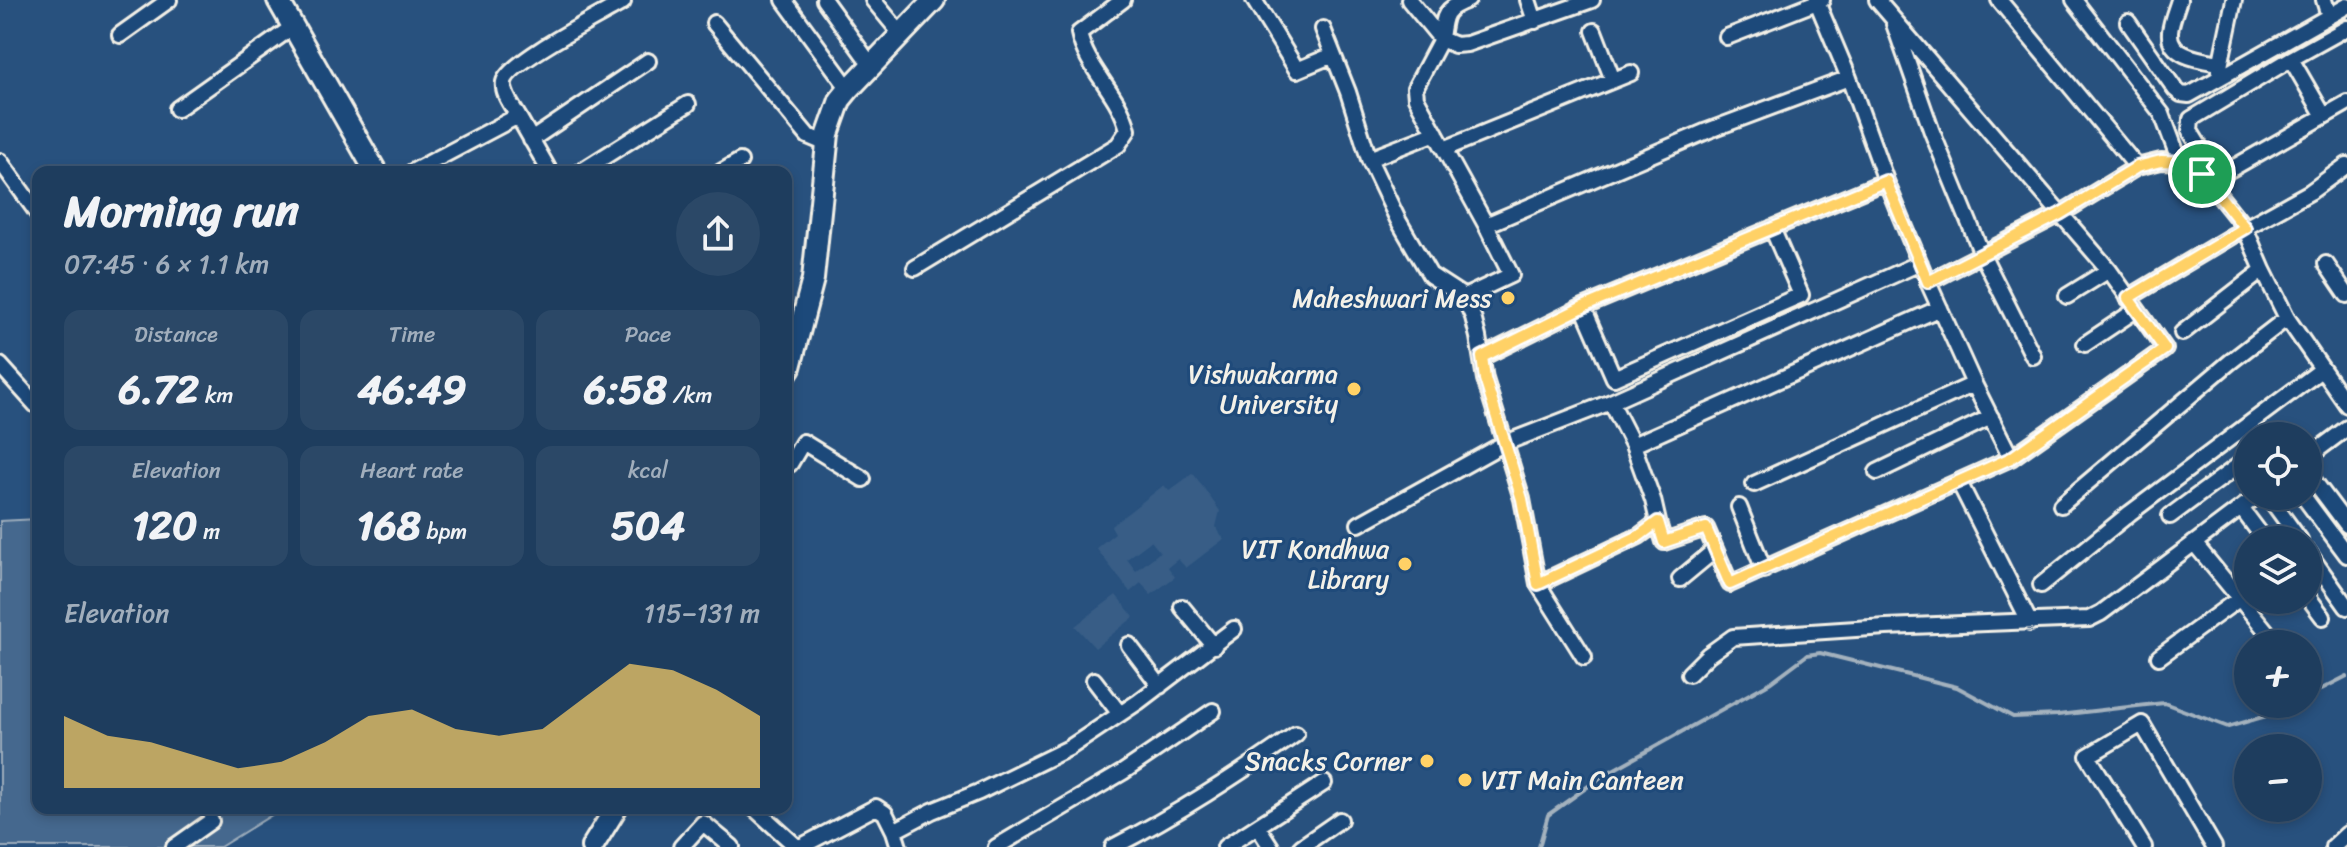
<!DOCTYPE html>
<html lang="en">
<head>
<meta charset="utf-8">
<style>
	body { margin:0; font-family:Sriracha,sans-serif; background:#2b4867; color:#f1f3f6; height:100vh; display:flex; flex-direction:column; font-size:30px; white-space:nowrap }
	* { box-sizing:border-box; margin:0 }
	p { font-size:26px; color:#a1aebc }
	.icon { flex:none; width:44px; height:44px; fill:none; stroke:currentColor; stroke-width:2; stroke-linecap:round; stroke-linejoin:round }
	.map { position:relative; flex:1; overflow:hidden }
	.sheet { position:absolute; left:32px; top:166px; width:760px; height:648px; display:flex; flex-direction:column; background:#1e3d5e; border-radius:16px; box-shadow:0 4px 12px #0003,0 0 0 2px #3c5673 }
	.sheet>* { flex:none }
	.tools { position:absolute; left:2234px; top:422px; display:grid; gap:16px }
	.tools a { display:grid; place-items:center; width:88px; height:88px; border-radius:50%; background:#1e3d5e; box-shadow:0 4px 12px #0003,0 0 0 2px #3c5673; font-size:40px }
	.pin { position:absolute; display:grid; place-items:center; width:68px; height:68px; color:#fff; margin:-34px; border:4px solid #fff; border-radius:50%; box-shadow:0 2px 8px #0007 }
	.round { display:grid; place-items:center; flex:none; width:84px; height:84px; border-radius:42px; background:#2b4867 }
	.overview { display:flex; align-items:center; justify-content:space-between; height:136px; padding:0 32px }
	h1 { font-size:44px; font-weight:700; line-height:60px }
	.stats { display:grid; grid-template-columns:repeat(3,1fr); gap:12px; height:136px; padding:8px 32px }
	.stats div { display:grid; align-content:center; border-radius:16px; background:#2b4867; text-align:center }
	.stats b { font-size:40px; font-weight:700 }
	.stats small { font-size:22px; font-weight:400 }
	.stats p { font-size:22px }
	.chart { height:224px; padding:16px 32px }
	.chart p { display:flex; justify-content:space-between }
	.chart svg { width:100%; height:144px; margin-top:8px; fill:#ffd166; opacity:.7 }
	.map>svg:first-child { display:block }
	.built { fill:#375d86; fill-rule:evenodd }
	.park { fill:#45688e; stroke:#9cacbb; stroke-width:2 }
	.lines { fill:none; stroke-linecap:round; stroke-linejoin:round }
	.stream { stroke:#a4b2be; stroke-width:4 }
	.street-casing { stroke:#f4f1e8; stroke-width:20 }
	.secondary-casing { stroke:#f4f1e8; stroke-width:26 }
	.street { stroke:#1f4a7a; stroke-width:14 }
	.secondary { stroke:#1f4a7a; stroke-width:20 }
	.route-casing { stroke:#fff; stroke-width:16 }
	.route { stroke:#ffd166; stroke-width:10 }
	.poi-dot { fill:#ffd166; stroke:#1f4a7a; stroke-width:3 }
	.labels { text-anchor:middle; dominant-baseline:central; stroke-width:6; stroke-linejoin:round; paint-order:stroke }
	.poi-label { font-size:26px; fill:#f4f1e8; stroke:#1f4a7a; text-anchor:end }
</style>
</head>
<body>
<div class="map">
<svg width="2347" height="847" viewBox="0 0 2347 847">
	<rect width="100%" height="100%" fill="#28517e"/>
	<filter id="ink" filterUnits="userSpaceOnUse"><feTurbulence type="fractalNoise" baseFrequency=".0125" numOctaves="2"/><feDisplacementMap in="SourceGraphic" scale="16" xChannelSelector="R" yChannelSelector="G"/><feConvolveMatrix kernelMatrix="1 2 1 2 8 2 1 2 1" color-interpolation-filters="sRGB"/></filter>
	<g filter="url(#ink)">
		<path class="built" d="M 1193,473 L 1220,511 L 1216,527 L 1224,539 L 1186,568 L 1178,559 L 1168,567 L 1175,577 L 1151,595 L 1141,583 L 1130,592 L 1096,548 L 1115,533 L 1111,526 L 1164,485 L 1169,491 ZM 1151,541 L 1160,552 L 1136,571 L 1127,559 Z
			M 1116,595 L 1134,617 L 1095,648 L 1075,626 Z"/>
		<path class="park" d="M 38,519 L 38,808 L 283,808 L 220,847 L 0,847 L 0,521 Z"/>
		<g class="lines">
			<path class="stream" d="M 2308,696 L 2347,676
				M 1539,847 L 1548,815 L 1604,775 L 1771,682 L 1807,655 L 1820,653 L 1957,687 L 2013,717 L 2058,715 L 2164,703 L 2228,727 L 2280,712 L 2294,704"/>
			<g class="street-casing">
				<path id="street" d="M 784,0 L 849,89
					M 824,0 L 871,65
					M 873,0 L 901,34
					M 1254,0 L 1297,70 L 1333,55
					M 1409,0 L 1441,39
					M 1528,0 L 1535,21
					M 1592,0 L 1467,44 L 1455,45 L 1441,39 L 1415,88 L 1416,98 L 1486,225 L 1707,131 L 1849,78
					M 1822,0 L 1817,2 L 1849,78 L 1886,181 L 1923,271
					M 1999,0 L 2137,167
					M 2074,0 L 2162,114 L 2180,162
					M 2179,0 C 2176,10 2171,21 2170,32 C 2168,57 2202,60 2220,63
					M 2324,0 L 2329,16
					M 2128,22 L 2175,89 L 2181,94 L 2189,95 L 2347,6
					M 714,23 L 808,136 L 827,144
					M 1894,24 L 1932,132 L 1982,254 L 2033,356
					M 1323,29 L 1348,92 L 1369,159
					M 1594,31 L 1613,80
					M 120,35 L 169,0
					M 1727,37 L 1817,2
					M 1441,39 C 1444,14 1444,9 1468,0
					M 2291,59 L 2347,28
					M 2219,71 L 2234,0
					M 177,109 L 294,26
					M 518,116 C 513,107 502,94 504,82 C 508,62 602,15 623,2
					M 2324,116 L 2291,59 L 2191,119 L 2190,131 L 2217,175 L 2224,173 L 2347,103
					M 1436,133 L 1369,159 L 1398,220 L 1430,275 L 1464,297 L 1473,317 L 1478,337 L 1485,379 L 1522,499 L 1538,584 L 1584,657
					M 531,140 L 648,61
					M 1444,149 L 1631,73
					M 0,161 L 38,214
					M 412,172 L 518,116 L 550,172
					M 580,172 L 688,104
					M 721,172 L 740,161
					M 2326,264 L 2347,295
					M 915,268 L 1118,145 L 1128,130 C 1120,94 1086,69 1079,33 L 1123,0
					M 2263,270 L 2287,318 L 2347,405
					M 2067,296 L 2109,270
					M 1464,297 L 1511,275 L 1486,225
					M 2128,298 L 2245,228 L 2310,192 L 2347,165
					M 1583,307 L 1614,378 L 1801,295 L 1772,228
					M 2085,344 L 2136,310
					M 1482,357 L 1583,307 L 1886,181
					M 0,365 L 36,405
					M 1611,402 L 1633,445
					M 2308,457 L 2347,428
					M 2011,458 L 1974,384 L 1928,282 L 2060,214 L 2137,167 L 2161,161 L 2184,162 L 2202,174 L 2245,228 L 2263,270 L 2182,333
					M 786,462 L 790,464 L 803,442 L 863,479
					M 1877,472 L 1991,417
					M 2308,473 L 2347,525
					M 1959,482 L 2030,623
					M 1754,484 L 1974,384
					M 2268,496 L 2300,540
					M 2303,496 L 2347,555
					M 2061,505 L 2230,362 L 2287,318
					M 1739,507 L 1764,570
					M 2241,508 L 2265,540
					M 2170,516 L 2239,465 L 2248,478
					M 1658,522 L 1664,542 L 1706,528 L 1730,584 L 2011,458 L 2165,349 L 2109,270 L 1877,0
					M 1359,524 L 1505,443 L 1611,402 L 1920,263
					M 2194,543 L 2277,644
					M 2308,552 L 2347,607
					M 1680,579 L 1715,550
					M 1538,584 L 1639,536 L 1658,522 L 1653,500 L 1633,445 L 1940,308
					M 2041,585 L 2130,513 L 2321,370
					M 2308,597 L 2323,617
					M 1182,607 L 1214,646
					M 1129,645 L 1160,686
					M 2159,657 L 2240,598
					M 1689,674 L 1708,655 L 1733,637 L 1886,627 L 2089,619 L 2101,613 L 2257,496
					M 1094,680 L 1120,714
					M 754,808 L 797,847
					M 1258,827 L 1271,847
					M 174,847 L 211,821
					M 681,847 L 703,823 L 732,847
					M 800,847 L 876,807 L 885,813 L 894,831
					M 899,847 L 894,831 L 932,811 L 979,792 L 1069,748 L 1138,702 L 1234,629
					M 996,847 L 1123,772 L 1213,711
					M 1113,847 C 1178,814 1237,775 1296,734
					M 1225,847 L 1324,783
					M 1301,847 L 1340,820
					M 2144,847 L 2088,756 L 2142,724 L 2214,847
					M 2333,847 L 2347,834"/>
			</g>
			<g class="secondary-casing">
				<path id="secondary" d="M 278,0 L 376,172
					M 786,373 L 790,367 L 813,279 L 828,134 L 840,100 L 849,89 L 934,0
					M 592,847 L 616,808"/>
			</g>
			<use href="#street" class="street"/>
			<use href="#secondary" class="secondary"/>
		</g>
	</g>
	<g class="lines" filter="url(#ink)">
		<g class="route-casing">
			<path id="route" d="M 2161,161 L 2184,162 L 2202,174 L 2245,228 L 2128,298 L 2165,349 L 2011,458 L 1730,584 L 1706,528 L 1664,542 L 1658,522 L 1639,536 L 1538,584 L 1522,499 L 1485,379 L 1482,357 L 1583,307 L 1886,181 L 1928,282 L 2060,214 L 2137,167 Z"/>
		</g>
		<use href="#route" class="route"/>
	</g>
	<g class="poi-dot">
		<circle cx="1508" cy="298" r="8"/>
		<circle cx="1354" cy="389" r="8"/>
		<circle cx="1405" cy="564" r="8"/>
		<circle cx="1427" cy="761" r="8"/>
		<circle cx="1465" cy="780" r="8"/>
	</g>
	<g class="labels">
		<g class="poi-label">
			<text x="1492" y="298">Maheshwari Mess</text>
			<text x="1338" y="374">Vishwakarma<tspan x="1338" dy="30">University</tspan></text>
			<text x="1389" y="549">VIT Kondhwa<tspan x="1389" dy="30">Library</tspan></text>
			<text x="1411" y="761">Snacks Corner</text>
			<text x="1481" y="780" text-anchor="start">VIT Main Canteen</text>
		</g>
	</g>
</svg>
<div class="tools">
<a><svg class="icon" aria-label="locate" viewBox="0 0 24 24"><circle cx="12" cy="12" r="6"/><path d="M12 2v4M12 18v4M2 12h4M18 12h4"/></svg></a>
<a><svg class="icon" aria-label="layers" viewBox="0 0 24 24"><path d="M12 4l9 5-9 5-9-5zM3 14l9 5 9-5"/></svg></a>
<a>+</a>
<a>−</a>
</div>
<div class="pin" style="left:2202px;top:174px;background:#1e9e55"><svg class="icon" aria-label="arrive" viewBox="0 0 24 24"><path d="M6 21V4h12l-3 4 3 4H6"/></svg></div>
<section class="sheet">
<div class="overview"><div><h1>Morning run</h1><p>07:45 · 6 × 1.1 km</p></div><a class="round"><svg class="icon" aria-label="share" viewBox="0 0 24 24"><path d="M12 15V3M7 8l5-5 5 5M5 13v7h14v-7"/></svg></a></div>
<div class="stats">
<div><p>Distance</p><b>6.72<small> km</small></b></div>
<div><p>Time</p><b>46:49</b></div>
<div><p>Pace</p><b>6:58<small> /km</small></b></div>
</div>
<div class="stats">
<div><p>Elevation</p><b>120<small> m</small></b></div>
<div><p>Heart rate</p><b>168<small> bpm</small></b></div>
<div><p>kcal</p><b>504</b></div>
</div>
<div class="chart"><p><span>Elevation</span>115–131 m</p>
<svg viewBox="0 0 160 44" preserveAspectRatio="none"><path d="M0 44V22L10 28L20 30L30 34L40 38L50 36L60 30L70 22L80 20L90 26L100 28L110 26L120 16L130 6L140 8L150 14L160 22V44z"/></svg>
</div>
</section>
</div>
</body>
</html>
